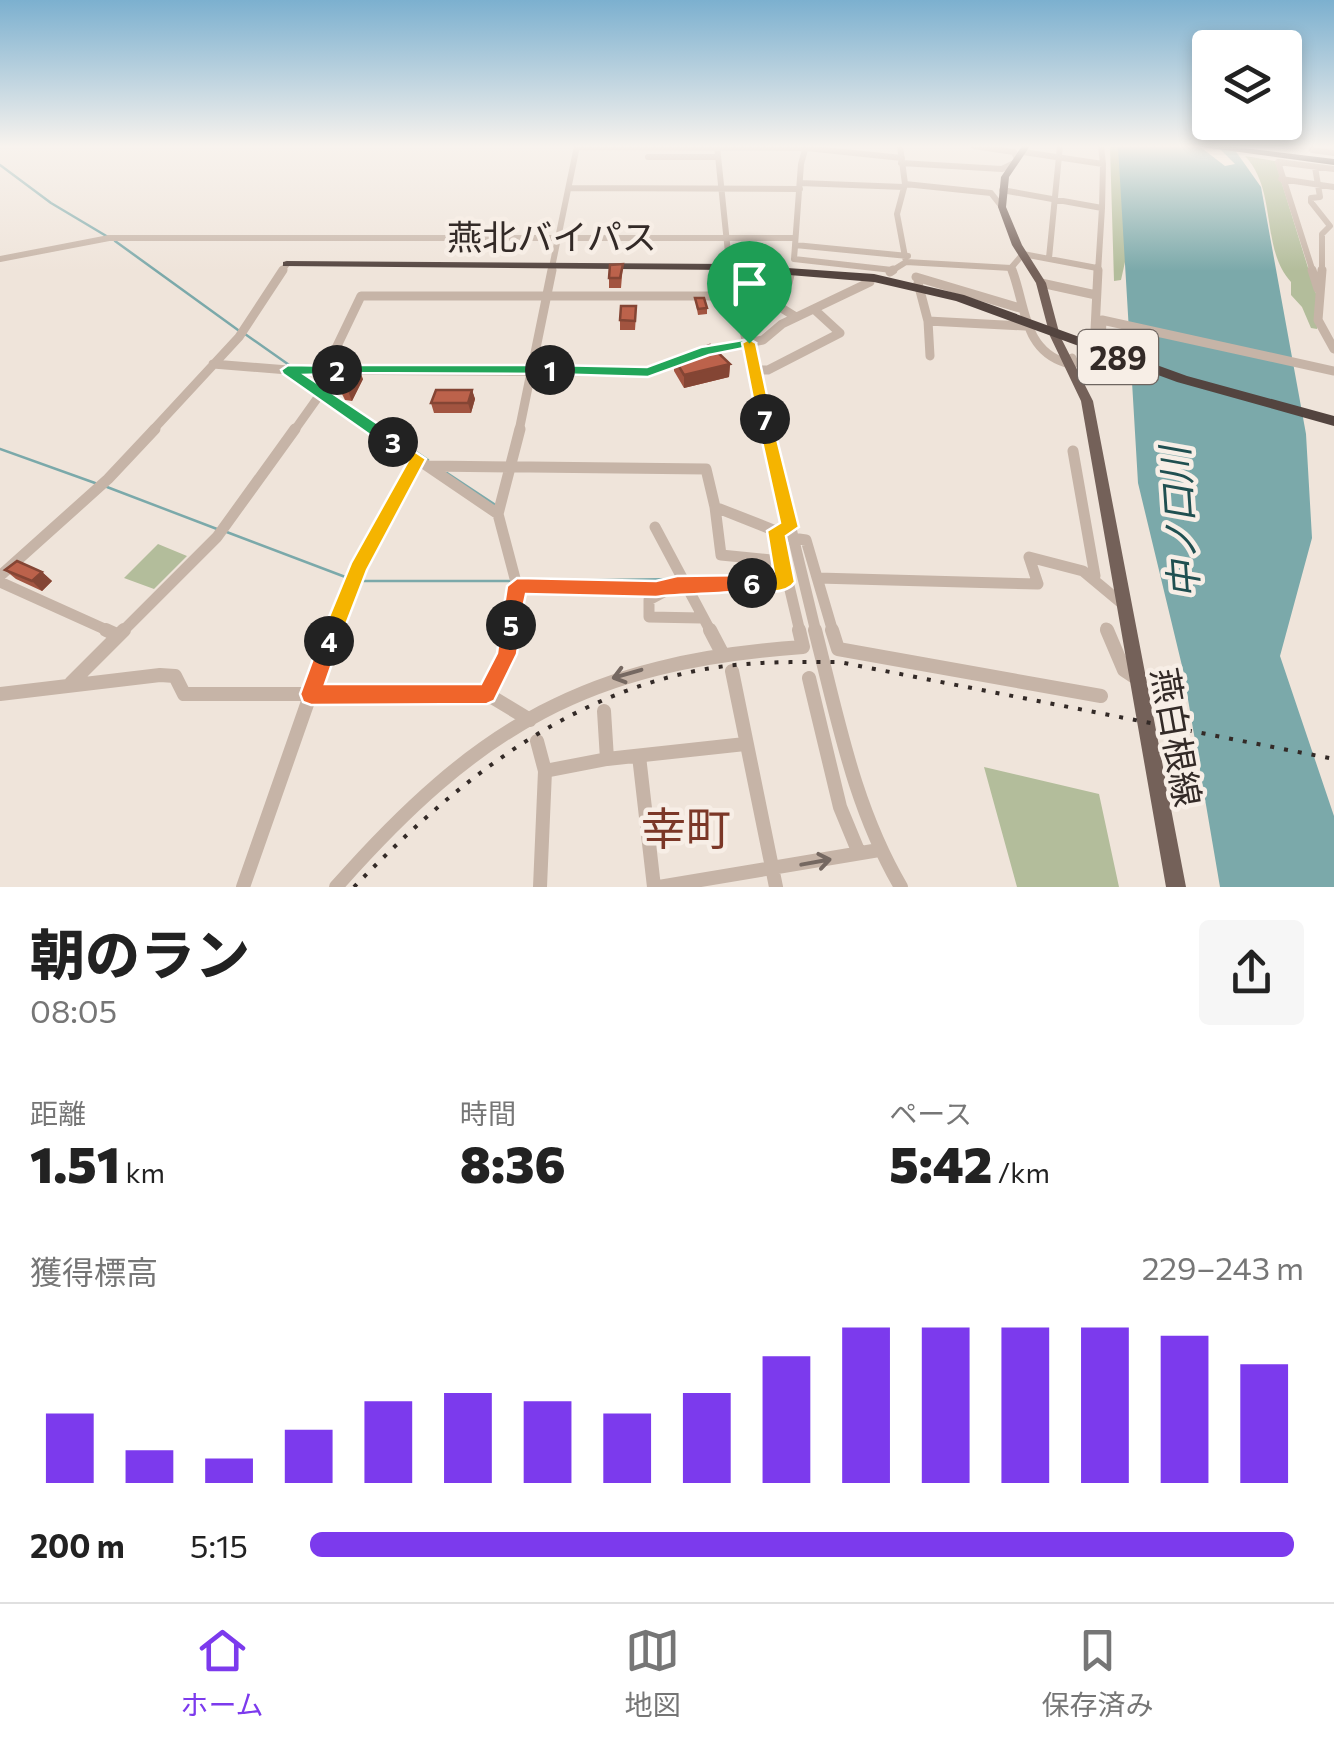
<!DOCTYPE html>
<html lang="ja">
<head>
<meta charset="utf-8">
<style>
	body { margin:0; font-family:Commissioner,"Noto Sans JP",sans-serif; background:#f6f6f6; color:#222; height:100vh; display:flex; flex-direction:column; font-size:38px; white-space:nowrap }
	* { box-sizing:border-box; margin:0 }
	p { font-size:32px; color:#767676 }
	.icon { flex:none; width:55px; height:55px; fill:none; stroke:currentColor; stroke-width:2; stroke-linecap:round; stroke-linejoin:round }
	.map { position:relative; height:887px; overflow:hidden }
	.details { display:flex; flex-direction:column; background:#fff; flex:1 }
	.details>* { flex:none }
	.tools { position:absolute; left:1192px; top:30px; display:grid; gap:20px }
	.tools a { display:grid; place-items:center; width:110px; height:110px; border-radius:10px; background:#fff; box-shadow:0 5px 15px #0003; font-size:50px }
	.pin { position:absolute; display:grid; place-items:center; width:85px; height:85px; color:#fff; margin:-102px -42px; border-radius:50% 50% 50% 0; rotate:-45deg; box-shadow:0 0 10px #0007 }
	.pin .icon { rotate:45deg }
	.km { position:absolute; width:50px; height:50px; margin:-25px; border-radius:50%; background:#222; color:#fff; font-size:28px; line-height:50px; text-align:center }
	.round { display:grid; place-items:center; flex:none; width:105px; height:105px; border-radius:10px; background:#f6f6f6 }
	.head { display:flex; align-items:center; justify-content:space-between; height:170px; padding:0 30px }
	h1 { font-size:55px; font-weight:800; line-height:75px }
	.figures { display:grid; grid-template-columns:repeat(3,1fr); gap:15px; height:170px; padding:10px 30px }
	.figures div { display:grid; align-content:center }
	.figures b { font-size:50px; font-weight:800 }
	.figures small { font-size:28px; font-weight:400 }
	.figures p { font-size:28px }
	.chart { height:280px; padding:20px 30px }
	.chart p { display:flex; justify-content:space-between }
	.chart svg { width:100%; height:180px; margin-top:10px; stroke:#7c3aed; stroke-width:6 }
	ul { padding:0 30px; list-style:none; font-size:32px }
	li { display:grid; grid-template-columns:160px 120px 1fr; align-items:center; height:75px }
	li i { height:25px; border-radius:12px; background:#7c3aed }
	.menu { display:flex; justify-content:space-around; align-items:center; height:140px; border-top:2px solid #e0e0e0; background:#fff; font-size:28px; color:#767676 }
	.menu a { display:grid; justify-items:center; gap:5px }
	.menu .on { color:#7c3aed }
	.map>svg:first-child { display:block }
	.green { fill:#b3bd9b }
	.water { fill:#7ba9aa }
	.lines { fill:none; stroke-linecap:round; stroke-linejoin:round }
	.stream { stroke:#7ba9aa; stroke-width:2.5 }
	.minor-far3 { stroke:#c6b4a7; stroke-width:6 }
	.minor-far2 { stroke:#c6b4a7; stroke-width:9 }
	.minor-far1 { stroke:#c6b4a7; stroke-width:11 }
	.minor { stroke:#c6b4a7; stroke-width:14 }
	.major { fill:#746159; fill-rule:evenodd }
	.highway { fill:#53443f; fill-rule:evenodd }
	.rail { stroke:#332a27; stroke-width:4; stroke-dasharray:4 10; stroke-linecap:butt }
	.wall { fill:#a25440 }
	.shaded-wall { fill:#844534 }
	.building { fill:#bc624b; stroke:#844534; stroke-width:2.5 }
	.oneway { stroke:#756861 }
	.split-1 { fill:#22a559; stroke:#fff; stroke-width:2.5 }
	.split-2 { fill:#22a559; stroke:#fff; stroke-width:2.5 }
	.split-3 { fill:#22a559; stroke:#fff; stroke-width:2.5 }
	.split-4 { fill:#f5b400; stroke:#fff; stroke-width:2.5 }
	.split-5 { fill:#f0652b; stroke:#fff; stroke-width:2.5 }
	.split-6 { fill:#f0652b; stroke:#fff; stroke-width:2.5 }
	.split-7 { fill:#f5b400; stroke:#fff; stroke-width:2.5 }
	.split-8 { fill:#f5b400; stroke:#fff; stroke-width:2.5 }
	.labels { text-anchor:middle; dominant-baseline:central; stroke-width:9; stroke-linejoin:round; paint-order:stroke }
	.shield { fill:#f7eee6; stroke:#6e6560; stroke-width:2.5 }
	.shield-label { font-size:32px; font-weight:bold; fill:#332a27 }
	.street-label { font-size:35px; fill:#332a27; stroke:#f7eee6 }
	.water-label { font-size:38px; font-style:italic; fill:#205051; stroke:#f7eee6 }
	.near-neighbourhood-label { font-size:45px; fill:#7b3727; stroke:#f7eee6 }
</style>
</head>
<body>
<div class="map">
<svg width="1334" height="887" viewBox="0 0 1334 887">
	<rect width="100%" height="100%" fill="#efe4da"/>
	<path class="green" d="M 1110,146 L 1123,146 L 1127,253 L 1121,280 L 1114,281 Z
		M 1245,156 L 1275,161 L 1318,300 L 1317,329 L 1311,328 L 1302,307 L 1291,295 L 1291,282 C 1260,248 1278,191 1245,156 Z
		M 158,544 L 187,556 L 154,589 L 124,578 Z
		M 984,767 L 1099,794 L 1119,887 L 1017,887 Z"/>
	<path class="water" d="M 1118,146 L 1199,146 L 1225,166 L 1235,164 L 1217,146 L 1232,146 L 1261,187 L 1306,434 L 1312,538 L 1280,656 L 1334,816 L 1334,887 L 1220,887 L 1183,670 L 1138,483 Z"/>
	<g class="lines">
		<path class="stream" d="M 0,165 L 51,203 L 108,237
			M 115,241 L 238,330
			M 245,334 L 292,367
			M 302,374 L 378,426
			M 397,439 L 428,460
			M 0,449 L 95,483
			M 447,473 L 494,504
			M 107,487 L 217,529
			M 224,531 L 348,578
			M 360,581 L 512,581
			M 535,581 L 677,579"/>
		<path class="minor-far3" d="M 717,146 L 730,272
			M 806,146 L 801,164 L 794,259 L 892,270
			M 900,146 L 905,184 L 897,214 L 906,262
			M 973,146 L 1014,152 L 1017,159
			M 1101,146 L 1103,164
			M 1311,146 L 1312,150 L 1334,153
			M 577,147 L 806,148 L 902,158
			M 1023,152 L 1103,164 L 1102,208
			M 648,157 L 718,157
			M 901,163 L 1002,169 L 1014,163
			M 1315,167 L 1320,197 L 1311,198 L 1311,202 L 1330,226 L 1322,234 L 1322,272
			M 1281,179 L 1334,187
			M 800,183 L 904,187
			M 905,184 L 991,193 L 1002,207
			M 569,188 L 800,189
			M 1002,190 L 1102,208 L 1098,272
			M 795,245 L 908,256
			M 1049,258 L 1060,146
			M 0,259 L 109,238 L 794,238
			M 1011,268 L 1013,272
			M 1011,268 L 1023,254 L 1097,268
			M 281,272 L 287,264
			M 551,272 L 577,146
			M 890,272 L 906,262 L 1011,268
			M 1313,272 L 1278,162 L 1334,169"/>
		<path class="minor-far2" d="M 730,270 L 767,431
			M 1012,270 C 1026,306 1023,350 1066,363
			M 1312,270 L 1318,289
			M 1322,270 L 1318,320 L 1334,349
			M 890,272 L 893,270
			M 916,277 L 1023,309
			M 918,283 L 928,321 L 930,356
			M 1041,283 L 1096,295
			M 760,298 L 788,283 L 790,275
			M 928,321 L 1025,326
			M 1095,330 L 1098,270
			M 705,351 L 763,340 L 782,324 L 870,282
			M 1072,358 L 1073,362 L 1100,367 L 1102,320 L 1334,371
			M 213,364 L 288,370 L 649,372 L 684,359
			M 326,369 L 361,296 L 739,296 L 775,304 L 796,317
			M 755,370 L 768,370 L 840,333 L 816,311
			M 289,371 L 377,431
			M 152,431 L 239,337 L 283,270
			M 294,431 L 321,393
			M 519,431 L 552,270"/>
		<path class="minor-far1" d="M 373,429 L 498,514
			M 767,429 L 816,632
			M 1073,451 L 1095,576
			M 428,466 L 706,469 L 715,507 L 776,531
			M 715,507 L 721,555 L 781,561
			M 655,527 L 711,632
			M 790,527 L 776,531 L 800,632
			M 792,538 L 806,540 L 833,632
			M 0,576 L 108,479 L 155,429
			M 818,578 L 1038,584 L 1029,557 L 1083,571 L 1125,606
			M 0,582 L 111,632
			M 517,586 L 656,589 L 677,584 L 786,582
			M 675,586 L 649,600 L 649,617 L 701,618
			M 1106,628 L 1108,632
			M 122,632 L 217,537 L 295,429
			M 332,632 L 345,596 L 418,459
			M 510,632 L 517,586 L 498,514 L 520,429"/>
		<path class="minor" d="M 106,630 L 117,635
			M 710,630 L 722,653
			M 815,630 C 838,719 854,807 901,887
			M 832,630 L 838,649 L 1101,696
			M 1107,630 L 1124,670 L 1136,678
			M 732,671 L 776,887
			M 809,678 L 840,807 L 859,853
			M 71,683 L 124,630
			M 0,694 L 160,675 L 175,676 L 184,694 L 487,694 L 530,720
			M 487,694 L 507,654 L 511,630
			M 604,711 L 607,759
			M 537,741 L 545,771 L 540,887
			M 639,756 L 654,887
			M 545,771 L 607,759 L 745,744
			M 243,887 L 333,630
			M 336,887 C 478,726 587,662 803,647 L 799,630
			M 659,887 L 879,850"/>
		<path class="major" d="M 1022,146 L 1030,146 L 1009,177 L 1006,207 L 1022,245 L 1046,283 L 1060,336 L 1093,401 L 1186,887 L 1166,887 L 1081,401 L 1050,336 L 1036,283 L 1012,245 L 998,207 L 1001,177 Z"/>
		<path class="highway" d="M 1196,146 L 1226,146 L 1334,159 L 1334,165 Z
			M 287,261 L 729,264 L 874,274 L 964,295 L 1187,376 L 1334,416 L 1334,426 L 1177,382 L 956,301 L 874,282 L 729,270 L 283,266 L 283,262 Z"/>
		<path class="rail" d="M 354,887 C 450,788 556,700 695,671 C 743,661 791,662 839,662 L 1334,759"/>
	</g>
	<path class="wall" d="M 623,264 L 621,288 L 609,288 L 609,278 Z
		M 695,298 L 707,308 L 707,314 L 698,315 Z
		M 636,315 L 635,330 L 620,330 L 620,320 Z
		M 674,358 L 730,364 L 729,377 L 684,388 L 674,371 Z
		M 363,379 L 352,401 L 345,400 L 335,380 Z
		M 472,390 L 475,399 L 471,413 L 434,413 L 431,403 Z
		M 5,570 L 42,572 L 52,581 L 42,591 L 16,579 Z"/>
	<path class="shaded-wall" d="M 730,364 L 729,377 L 684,388 L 684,375 Z
		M 359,369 L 363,379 L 352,401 L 348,391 Z
		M 472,390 L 475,399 L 471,413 L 468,403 Z
		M 42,572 L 52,581 L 42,591 L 32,581 Z"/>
	<path class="building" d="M 623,264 L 620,278 L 609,278 L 610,265 Z
		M 695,298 L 704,298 L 707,308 L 698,309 Z
		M 621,306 L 636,306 L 635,321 L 620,320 Z
		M 710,345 L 730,364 L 684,375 L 674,358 Z
		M 341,369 L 359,369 L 348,391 L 341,390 L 346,380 L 335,380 Z
		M 436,390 L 472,390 L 468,403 L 431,403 Z
		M 17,561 L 42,572 L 32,581 L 5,570 Z"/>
	<defs><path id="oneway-shaft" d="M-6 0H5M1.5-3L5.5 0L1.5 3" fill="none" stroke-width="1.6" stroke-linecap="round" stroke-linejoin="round" transform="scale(2.5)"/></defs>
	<g class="oneway">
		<use href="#oneway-shaft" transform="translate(627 674) rotate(164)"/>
		<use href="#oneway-shaft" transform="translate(816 862) rotate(-10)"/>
	</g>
	<linearGradient id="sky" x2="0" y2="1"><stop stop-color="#7cb0cf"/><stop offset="0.54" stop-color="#f8f3ee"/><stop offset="1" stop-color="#f8f3ee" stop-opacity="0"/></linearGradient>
	<rect width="1334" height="271" fill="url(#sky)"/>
	<path class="split-1" d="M 749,339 L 756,343 L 754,346 L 709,355 L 648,377 L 550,374 L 542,370 L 550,365 L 647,367 L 701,347 Z"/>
	<path class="split-2" d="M 337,365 L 550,365 L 557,370 L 550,374 L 332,373 L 329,370 Z"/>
	<path class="split-3" d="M 288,365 L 342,366 L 344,370 L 337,374 L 305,375 L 399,438 L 399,447 L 387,447 L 283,374 L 281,370 Z"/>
	<path class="split-4" d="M 393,437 L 426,459 L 367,570 L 337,648 L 329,650 L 319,641 L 351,563 L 408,461 L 385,442 Z"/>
	<path class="split-5" d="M 511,616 L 521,625 L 517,654 L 494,701 L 487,704 L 311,705 L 303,702 L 300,694 L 322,634 L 329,632 L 340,641 L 325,684 L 481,684 L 497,653 L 501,625 Z"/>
	<path class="split-6" d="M 752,575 L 761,583 C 751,597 679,592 656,597 L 526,594 L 518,631 L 504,631 L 501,625 L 507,586 L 517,578 L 656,581 L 677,576 Z"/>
	<path class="split-7" d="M 765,414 L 772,419 L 799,527 L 786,536 L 795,582 C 787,595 759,593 745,589 L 745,577 L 774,574 L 767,531 L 780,523 L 757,419 Z"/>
	<path class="split-8" d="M 749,339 L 756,343 L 772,419 L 765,425 L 757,419 L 742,343 Z"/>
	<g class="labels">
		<rect class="shield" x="1078" y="330" width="80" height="54" rx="8"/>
		<g class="shield-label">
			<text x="1118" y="357">289</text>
		</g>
		<g class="street-label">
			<text x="552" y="235">燕北バイパス</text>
			<text transform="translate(1178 737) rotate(80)">燕白根線</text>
		</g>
		<g class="water-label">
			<text transform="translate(1178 523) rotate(-94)">中ノ口川</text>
		</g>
		<g class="near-neighbourhood-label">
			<text x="686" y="826">幸町</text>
		</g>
	</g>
</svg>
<div class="tools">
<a><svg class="icon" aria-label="layers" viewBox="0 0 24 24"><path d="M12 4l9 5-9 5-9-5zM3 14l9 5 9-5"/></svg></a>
</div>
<div class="pin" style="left:749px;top:343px;background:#1e9e55"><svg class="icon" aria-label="arrive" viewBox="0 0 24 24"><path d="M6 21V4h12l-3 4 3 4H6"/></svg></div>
<b class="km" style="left:550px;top:370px">1</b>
<b class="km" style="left:337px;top:370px">2</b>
<b class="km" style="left:393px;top:442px">3</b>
<b class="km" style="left:329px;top:641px">4</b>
<b class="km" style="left:511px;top:625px">5</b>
<b class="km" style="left:752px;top:583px">6</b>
<b class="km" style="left:765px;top:419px">7</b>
</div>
<section class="details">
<div class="head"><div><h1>朝のラン</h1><p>08:05</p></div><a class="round"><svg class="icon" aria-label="share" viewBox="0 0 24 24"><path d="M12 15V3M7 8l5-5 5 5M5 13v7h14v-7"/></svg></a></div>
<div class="figures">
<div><p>距離</p><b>1.51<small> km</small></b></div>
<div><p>時間</p><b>8:36</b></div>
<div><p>ペース</p><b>5:42<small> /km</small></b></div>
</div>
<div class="chart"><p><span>獲得標高</span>229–243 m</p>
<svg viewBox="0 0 160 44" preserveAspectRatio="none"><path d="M5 44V27M15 44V36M25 44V38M35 44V31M45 44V24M55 44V22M65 44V24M75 44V27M85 44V22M95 44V13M105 44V6M115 44V6M125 44V6M135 44V6M145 44V8M155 44V15"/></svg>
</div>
<ul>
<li><b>200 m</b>5:15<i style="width:99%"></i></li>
</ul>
</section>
<nav class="menu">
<a class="on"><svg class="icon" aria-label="home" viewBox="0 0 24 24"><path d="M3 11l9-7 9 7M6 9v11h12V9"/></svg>ホーム</a>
<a><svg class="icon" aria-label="map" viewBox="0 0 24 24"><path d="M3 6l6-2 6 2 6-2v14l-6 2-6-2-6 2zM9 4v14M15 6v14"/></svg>地図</a>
<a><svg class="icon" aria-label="saved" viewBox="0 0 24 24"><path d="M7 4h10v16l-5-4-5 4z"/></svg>保存済み</a>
</nav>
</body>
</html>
